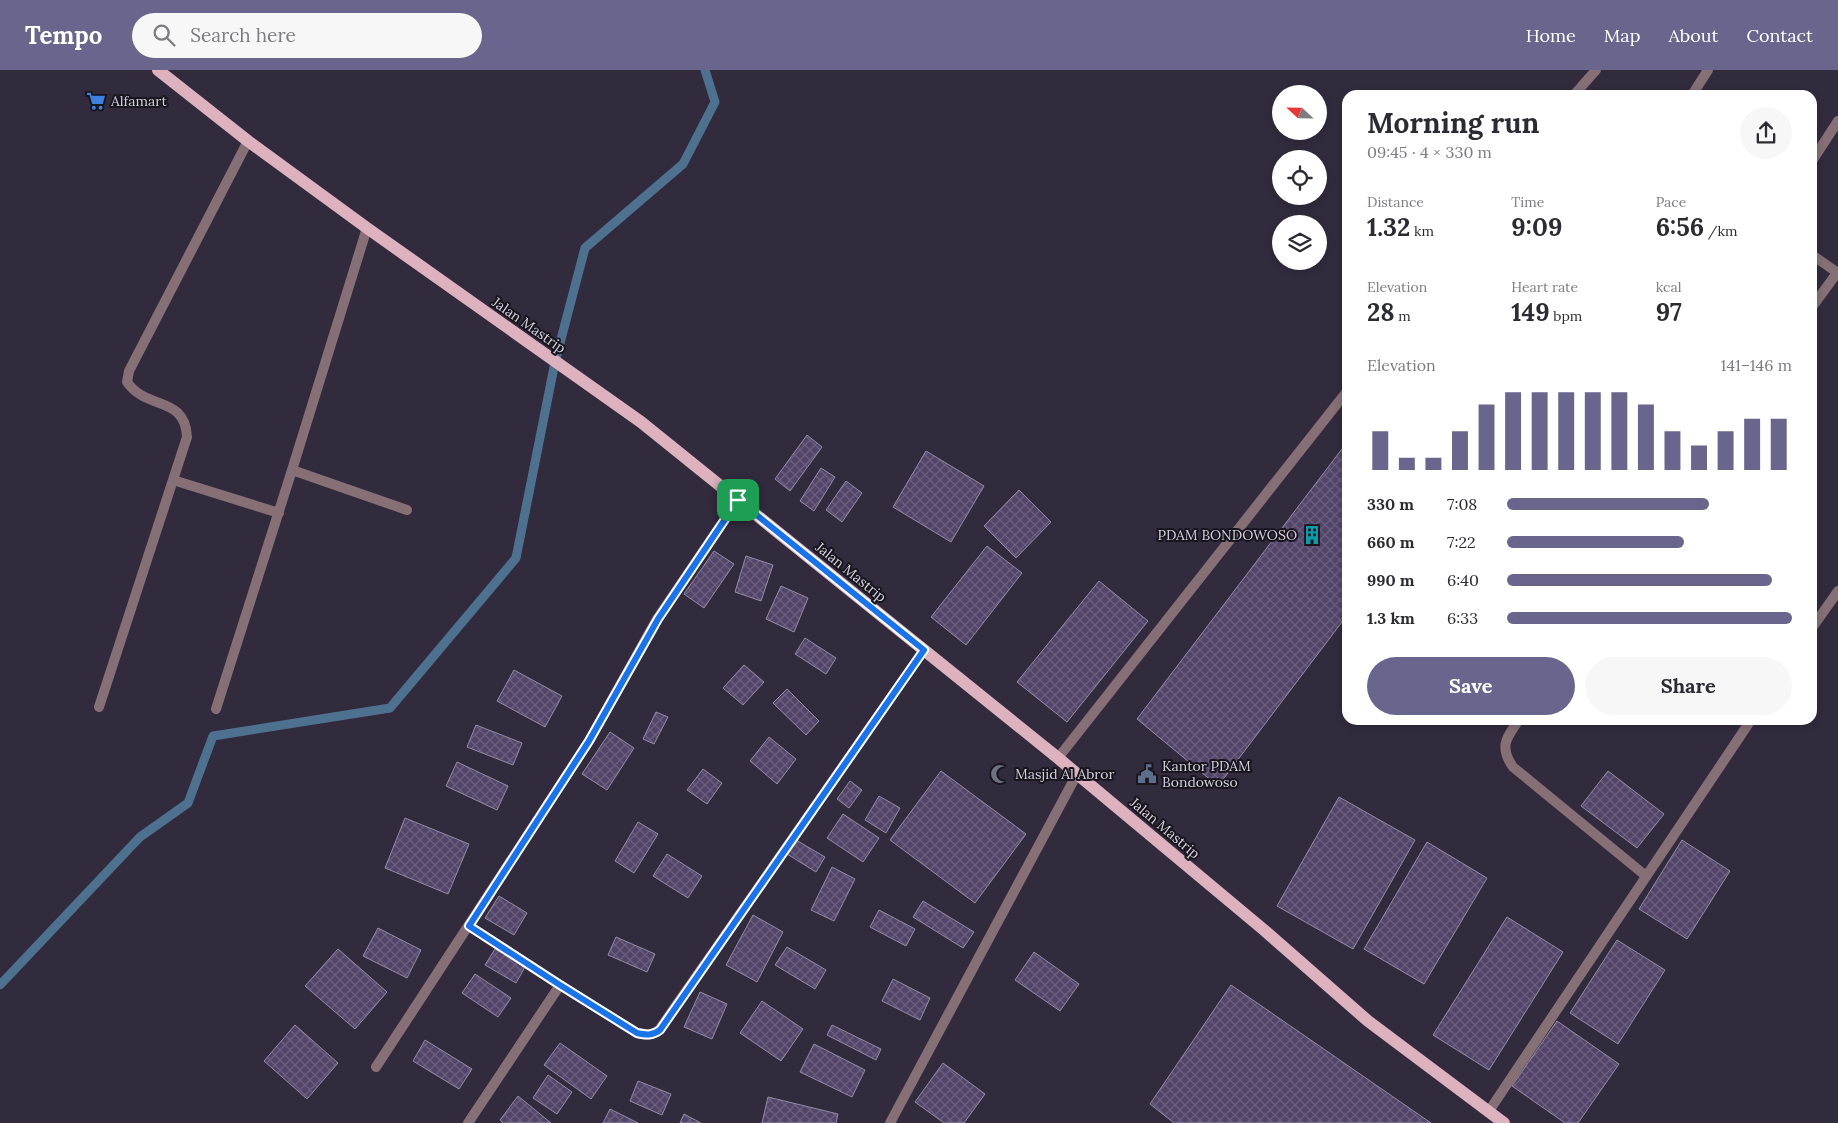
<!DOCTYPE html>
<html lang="en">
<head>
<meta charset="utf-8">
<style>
	body { margin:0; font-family:Lora,serif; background:#f7f7f7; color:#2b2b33; height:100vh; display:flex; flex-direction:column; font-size:19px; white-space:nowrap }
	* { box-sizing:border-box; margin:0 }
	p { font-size:16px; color:#7c7c81 }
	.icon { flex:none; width:28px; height:28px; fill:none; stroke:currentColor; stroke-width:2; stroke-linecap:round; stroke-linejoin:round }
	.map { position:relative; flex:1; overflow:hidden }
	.sheet { position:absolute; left:1342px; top:20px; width:475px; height:635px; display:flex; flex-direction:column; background:#fff; border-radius:15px; box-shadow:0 2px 8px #0003 }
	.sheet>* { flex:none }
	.needle { width:32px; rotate:292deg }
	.tools { position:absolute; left:1272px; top:15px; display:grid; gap:10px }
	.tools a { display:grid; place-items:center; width:55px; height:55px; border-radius:50%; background:#fff; box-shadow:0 2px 8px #0003; font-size:25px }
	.pin { position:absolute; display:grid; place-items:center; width:42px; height:42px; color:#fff; margin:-21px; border-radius:10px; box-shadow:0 2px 8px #0006 }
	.round { display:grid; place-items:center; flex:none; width:52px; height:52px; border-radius:26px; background:#f7f7f7 }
	.overview { display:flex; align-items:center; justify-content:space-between; height:85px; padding:0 25px }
	h1 { font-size:28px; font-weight:700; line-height:38px }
	.figures { display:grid; grid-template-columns:repeat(3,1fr); gap:8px; height:85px; padding:5px 25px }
	.figures div { display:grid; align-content:center }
	.figures b { font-size:25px; font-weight:700 }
	.figures small { font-size:14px; font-weight:400 }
	.figures p { font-size:14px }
	.chart { height:140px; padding:10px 25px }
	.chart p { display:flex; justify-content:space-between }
	.chart svg { width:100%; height:90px; margin-top:5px; stroke:#6a658c; stroke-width:6 }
	.cta { display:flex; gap:10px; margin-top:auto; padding:10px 25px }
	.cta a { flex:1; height:58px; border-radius:30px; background:#6a658c; color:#fff; font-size:20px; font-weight:700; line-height:58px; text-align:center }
	.cta a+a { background:#f7f7f7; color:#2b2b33 }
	ul { padding:0 25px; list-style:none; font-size:16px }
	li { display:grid; grid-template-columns:80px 60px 1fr; align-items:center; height:38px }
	li i { height:12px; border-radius:6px; background:#6a658c }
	header { display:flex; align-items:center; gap:30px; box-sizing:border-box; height:70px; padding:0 25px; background:#6a658c; color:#fff }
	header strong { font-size:24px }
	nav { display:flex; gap:28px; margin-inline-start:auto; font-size:18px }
	.search { width:350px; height:45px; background:#f7f7f7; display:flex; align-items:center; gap:12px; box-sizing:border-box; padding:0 18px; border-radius:28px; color:#7c7c81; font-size:19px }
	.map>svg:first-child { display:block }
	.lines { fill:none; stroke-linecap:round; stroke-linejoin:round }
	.stream { stroke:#4f7190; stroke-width:9 }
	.building { fill:url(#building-cross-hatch); stroke:#948ca4 }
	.minor { stroke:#867076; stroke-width:10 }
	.primary { stroke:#ddb1bd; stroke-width:12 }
	.route-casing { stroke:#fff; stroke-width:10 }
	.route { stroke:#1a73e8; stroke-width:6 }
	.labels { text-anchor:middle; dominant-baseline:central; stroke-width:4; stroke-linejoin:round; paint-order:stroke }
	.poi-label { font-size:14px; fill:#d5d1de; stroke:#18151e; text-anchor:start }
	.street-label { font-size:14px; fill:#d5d1de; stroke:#18151e }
</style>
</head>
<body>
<header>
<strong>Tempo</strong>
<div class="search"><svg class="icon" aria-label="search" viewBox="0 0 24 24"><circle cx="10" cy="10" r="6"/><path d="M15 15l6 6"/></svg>Search here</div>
<nav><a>Home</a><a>Map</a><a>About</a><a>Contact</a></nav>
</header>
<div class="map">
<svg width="1838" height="1053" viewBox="0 0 1838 1053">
	<defs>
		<pattern id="building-cross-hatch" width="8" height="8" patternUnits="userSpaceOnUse" patternTransform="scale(1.25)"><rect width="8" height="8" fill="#53456a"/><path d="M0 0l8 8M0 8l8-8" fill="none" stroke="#6b5f7f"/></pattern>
	</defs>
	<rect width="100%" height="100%" fill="#322b3e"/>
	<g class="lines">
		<path class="stream" d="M 0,915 L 140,767 L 188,733 L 213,666 L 390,638 L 516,488 L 555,292 L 585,178 L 683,94 L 715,32 L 705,0"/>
	</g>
	<path class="building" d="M 807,365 L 822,377 L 790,421 L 775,409 Z
		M 1348,371 L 1348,544 L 1218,716 L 1137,649 Z
		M 926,381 L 984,416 L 951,472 L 893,437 Z
		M 821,398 L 835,407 L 814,441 L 800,431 Z
		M 846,411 L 862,423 L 842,452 L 826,440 Z
		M 1019,420 L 1051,452 L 1016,488 L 984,456 Z
		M 987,476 L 1022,503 L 966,575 L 931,547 Z
		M 714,481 L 734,494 L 704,538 L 684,524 Z
		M 746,486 L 773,495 L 761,531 L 735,522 Z
		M 1099,511 L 1148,551 L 1067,652 L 1017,612 Z
		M 781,516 L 808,528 L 794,562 L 766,549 Z
		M 805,568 L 836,588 L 826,604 L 795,584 Z
		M 744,595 L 764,612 L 743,635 L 723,618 Z
		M 514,600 L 562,626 L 545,657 L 497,631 Z
		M 787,619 L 819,651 L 806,665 L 773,633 Z
		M 656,642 L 668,647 L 654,674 L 643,669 Z
		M 476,655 L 522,673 L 513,695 L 467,677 Z
		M 610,662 L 634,678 L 607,720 L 582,704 Z
		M 769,667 L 796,689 L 777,714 L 750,691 Z
		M 457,692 L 508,716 L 497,740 L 446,716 Z
		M 703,699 L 722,713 L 707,734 L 687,720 Z
		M 941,701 L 1026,764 L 975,833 L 890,770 Z
		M 1608,701 L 1664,744 L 1637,778 L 1581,736 Z
		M 850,711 L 862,720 L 849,738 L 837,729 Z
		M 879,726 L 900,738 L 886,763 L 865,750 Z
		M 1339,727 L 1415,770 L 1353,879 L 1277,836 Z
		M 843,744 L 879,768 L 863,792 L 827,768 Z
		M 405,748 L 469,774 L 448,824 L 385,798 Z
		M 638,752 L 658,764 L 634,803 L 615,791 Z
		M 796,770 L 825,787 L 816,802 L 787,784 Z
		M 1682,770 L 1730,801 L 1687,869 L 1639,839 Z
		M 1427,772 L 1487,808 L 1424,914 L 1364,879 Z
		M 667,784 L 702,806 L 688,828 L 653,806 Z
		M 832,797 L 855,809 L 834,851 L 811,840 Z
		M 499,826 L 527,843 L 514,865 L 485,848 Z
		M 923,831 L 974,862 L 963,878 L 913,847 Z
		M 879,840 L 915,859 L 906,876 L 870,857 Z
		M 753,845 L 783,862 L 757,912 L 726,895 Z
		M 1507,847 L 1563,882 L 1489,1000 L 1433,965 Z
		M 378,858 L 421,880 L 407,908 L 363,886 Z
		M 616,867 L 655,884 L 647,902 L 608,885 Z
		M 1617,870 L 1665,900 L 1618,974 L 1570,943 Z
		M 787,877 L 826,900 L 815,919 L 775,895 Z
		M 338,879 L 387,922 L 355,959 L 305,916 Z
		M 495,879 L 525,897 L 516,913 L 485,895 Z
		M 1034,882 L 1079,914 L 1060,941 L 1015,910 Z
		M 475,904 L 511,928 L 498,947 L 462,923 Z
		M 893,909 L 930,928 L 920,950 L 882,931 Z
		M 1231,915 L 1431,1053 L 1174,1053 L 1150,1034 Z
		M 700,922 L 727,934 L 712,969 L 684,957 Z
		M 762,931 L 803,959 L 781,991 L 740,963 Z
		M 1557,951 L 1619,994 L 1578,1053 L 1565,1053 L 1512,1016 Z
		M 295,955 L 338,993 L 307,1029 L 264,991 Z
		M 832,955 L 881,979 L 876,990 L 827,965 Z
		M 425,970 L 472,999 L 459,1019 L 413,991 Z
		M 560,973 L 607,1006 L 591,1029 L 544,995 Z
		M 814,974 L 865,1000 L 852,1027 L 800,1002 Z
		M 943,993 L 985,1024 L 964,1053 L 944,1053 L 915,1032 Z
		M 548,1005 L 572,1022 L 557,1044 L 533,1028 Z
		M 638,1011 L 671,1024 L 662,1045 L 630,1031 Z
		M 518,1026 L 551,1053 L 503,1053 L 500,1050 Z
		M 768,1027 L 838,1044 L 836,1053 L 762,1053 Z
		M 610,1039 L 638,1053 L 603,1053 Z
		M 684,1044 L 701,1053 L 680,1053 Z"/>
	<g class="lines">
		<path class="minor" d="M 1574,25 L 1596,0
			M 1692,25 L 1708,0
			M 1812,91 L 1838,51
			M 1812,185 L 1838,203
			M 1812,237 L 1837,203
			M 292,400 L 407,440
			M 173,410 L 279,443
			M 1812,558 L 1838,521
			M 99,637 L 187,367 C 185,325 147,341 127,312 L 129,301 L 248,71
			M 216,639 L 292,400 L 367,158
			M 1519,650 C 1506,668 1499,677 1513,697 L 1646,806
			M 1058,688 L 1348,320
			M 469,856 L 560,915 L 637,963 C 646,965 652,966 659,960 L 924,580
			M 376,997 L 589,671 L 657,549 L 738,430
			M 1489,1041 L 1751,650
			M 468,1053 L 560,915
			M 890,1053 L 1077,704"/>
		<path class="primary" d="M 158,0 L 248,71 L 367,158 L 641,352 L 1058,688 L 1264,860 L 1368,951 L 1504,1053"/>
	</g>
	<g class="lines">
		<g class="route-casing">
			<path id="route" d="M 738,430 L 924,580 L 660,960 C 652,966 646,965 637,963 L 560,915 L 469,856 L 589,671 L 658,549 Z"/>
		</g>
		<use href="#route" class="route"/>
	</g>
	<defs>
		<g id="supermarket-bare" transform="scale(1.5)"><path d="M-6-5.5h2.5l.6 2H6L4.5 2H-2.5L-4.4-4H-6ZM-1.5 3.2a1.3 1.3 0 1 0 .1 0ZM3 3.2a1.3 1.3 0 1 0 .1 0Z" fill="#3f7fe0" stroke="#18151e" stroke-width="2.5" paint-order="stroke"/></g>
		<g id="building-bare" transform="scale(1.5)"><path d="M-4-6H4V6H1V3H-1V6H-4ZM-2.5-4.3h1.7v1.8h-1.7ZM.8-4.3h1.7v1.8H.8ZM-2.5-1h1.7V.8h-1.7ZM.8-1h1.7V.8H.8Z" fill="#0f9aa8" stroke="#18151e" stroke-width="2.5" paint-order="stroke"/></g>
		<g id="mosque-bare" transform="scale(1.5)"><path d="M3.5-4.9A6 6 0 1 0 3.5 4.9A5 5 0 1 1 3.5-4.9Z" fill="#6b7280" stroke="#18151e" stroke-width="2.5" paint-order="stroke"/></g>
		<g id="civic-bare" transform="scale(1.5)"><path d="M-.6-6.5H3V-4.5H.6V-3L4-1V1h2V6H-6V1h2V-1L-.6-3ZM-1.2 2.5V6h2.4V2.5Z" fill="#5c6f8a" stroke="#18151e" stroke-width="2.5" paint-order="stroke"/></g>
	</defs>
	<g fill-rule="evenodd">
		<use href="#supermarket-bare" x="96" y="31"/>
		<use href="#building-bare" x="1312" y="465"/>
		<use href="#mosque-bare" x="1000" y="704"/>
		<use href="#civic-bare" x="1147" y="704"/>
	</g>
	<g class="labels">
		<g class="poi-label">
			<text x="111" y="31">Alfamart</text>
			<text x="1297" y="465" text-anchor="end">PDAM BONDOWOSO</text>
			<text x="1162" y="696">Kantor PDAM<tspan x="1162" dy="16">Bondowoso</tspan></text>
			<text x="1015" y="704">Masjid Al Abror</text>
		</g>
		<g class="street-label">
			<text transform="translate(529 255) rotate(35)">Jalan Mastrip</text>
			<text transform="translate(851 502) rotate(39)">Jalan Mastrip</text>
			<text transform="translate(1165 758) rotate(40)">Jalan Mastrip</text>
		</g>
	</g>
</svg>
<div class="tools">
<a><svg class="needle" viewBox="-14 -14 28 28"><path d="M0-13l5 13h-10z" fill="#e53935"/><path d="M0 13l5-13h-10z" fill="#7c7c81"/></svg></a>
<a><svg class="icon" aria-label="locate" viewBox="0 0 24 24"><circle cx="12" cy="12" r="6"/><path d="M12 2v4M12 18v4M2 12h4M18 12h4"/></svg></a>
<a><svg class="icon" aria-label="layers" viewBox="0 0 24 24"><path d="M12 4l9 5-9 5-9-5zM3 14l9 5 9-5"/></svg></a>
</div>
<div class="pin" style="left:738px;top:430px;background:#1e9e55"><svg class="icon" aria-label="arrive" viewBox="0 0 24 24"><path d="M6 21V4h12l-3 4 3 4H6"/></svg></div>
<section class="sheet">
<div class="overview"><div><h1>Morning run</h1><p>09:45 · 4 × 330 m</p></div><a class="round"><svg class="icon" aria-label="share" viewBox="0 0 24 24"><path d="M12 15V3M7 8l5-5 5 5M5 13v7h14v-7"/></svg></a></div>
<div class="figures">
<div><p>Distance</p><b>1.32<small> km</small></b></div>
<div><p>Time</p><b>9:09</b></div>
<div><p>Pace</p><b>6:56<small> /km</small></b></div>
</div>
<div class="figures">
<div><p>Elevation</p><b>28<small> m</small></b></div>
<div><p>Heart rate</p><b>149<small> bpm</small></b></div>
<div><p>kcal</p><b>97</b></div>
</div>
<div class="chart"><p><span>Elevation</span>141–146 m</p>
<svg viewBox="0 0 160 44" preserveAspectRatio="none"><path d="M5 44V25M15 44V38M25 44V38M35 44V25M45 44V12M55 44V6M65 44V6M75 44V6M85 44V6M95 44V6M105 44V12M115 44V25M125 44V32M135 44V25M145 44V19M155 44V19"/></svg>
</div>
<ul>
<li><b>330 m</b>7:08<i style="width:71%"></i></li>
<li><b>660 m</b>7:22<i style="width:62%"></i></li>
<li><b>990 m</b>6:40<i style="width:93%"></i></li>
<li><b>1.3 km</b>6:33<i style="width:100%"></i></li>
</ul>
<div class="cta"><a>Save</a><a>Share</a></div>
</section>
</div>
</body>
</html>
